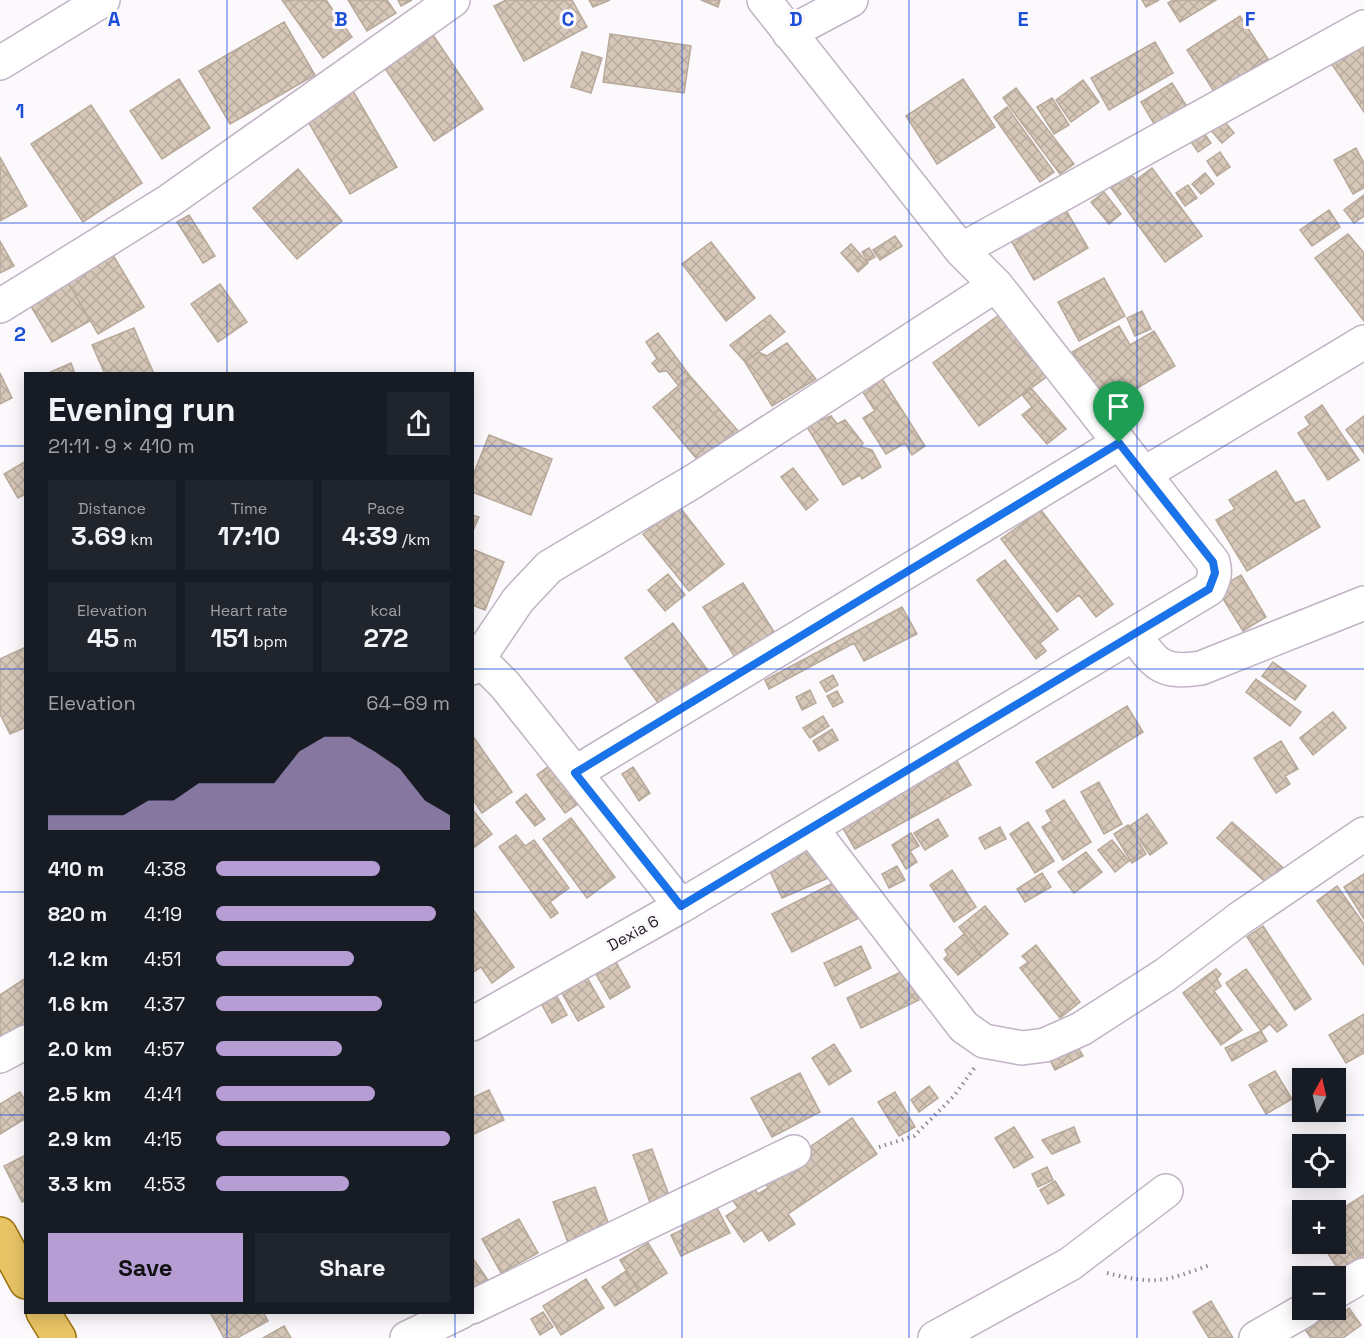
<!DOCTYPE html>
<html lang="en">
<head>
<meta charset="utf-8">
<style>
	body { margin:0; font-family:"Space Grotesk",sans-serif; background:#20242c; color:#f1f3f6; height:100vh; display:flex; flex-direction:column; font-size:22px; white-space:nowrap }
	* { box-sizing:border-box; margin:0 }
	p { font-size:20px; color:#9ea1a6 }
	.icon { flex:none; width:33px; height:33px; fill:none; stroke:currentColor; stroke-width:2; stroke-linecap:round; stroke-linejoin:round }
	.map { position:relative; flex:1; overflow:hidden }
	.panel { position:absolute; left:24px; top:372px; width:450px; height:942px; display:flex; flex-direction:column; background:#171b24; border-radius:0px; box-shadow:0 3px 15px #0003 }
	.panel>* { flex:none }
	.needle { width:39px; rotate:8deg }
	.fabs { position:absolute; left:1292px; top:1068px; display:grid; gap:12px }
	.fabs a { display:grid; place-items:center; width:54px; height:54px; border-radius:0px; background:#171b24; box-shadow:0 3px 15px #0003; font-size:30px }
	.pin { position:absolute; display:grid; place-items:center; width:51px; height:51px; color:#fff; margin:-62px -26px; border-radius:50% 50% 50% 0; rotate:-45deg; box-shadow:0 0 6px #0007 }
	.pin .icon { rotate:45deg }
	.round { display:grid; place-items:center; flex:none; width:63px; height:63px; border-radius:0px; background:#20242c }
	.head { display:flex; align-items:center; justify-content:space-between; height:102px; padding:0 24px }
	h1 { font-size:33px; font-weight:700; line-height:45px }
	.figures { display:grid; grid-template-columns:repeat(3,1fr); gap:9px; height:102px; padding:6px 24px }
	.figures div { display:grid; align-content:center; border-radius:0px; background:#20242c; text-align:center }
	.figures b { font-size:26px; font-weight:700 }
	.figures small { font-size:16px; font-weight:400 }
	.figures p { font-size:16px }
	.chart { height:168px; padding:12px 24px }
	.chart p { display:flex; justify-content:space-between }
	.chart svg { width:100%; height:108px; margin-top:6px; fill:#b69ed5; opacity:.7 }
	.action { display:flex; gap:12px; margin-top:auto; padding:12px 24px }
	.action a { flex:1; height:69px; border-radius:0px; background:#b69ed5; color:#111; font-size:24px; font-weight:700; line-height:69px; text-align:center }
	.action a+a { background:#20242c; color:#f1f3f6 }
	ul { padding:0 24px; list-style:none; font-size:20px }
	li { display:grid; grid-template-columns:96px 72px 1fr; align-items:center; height:45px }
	li i { height:15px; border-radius:8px; background:#b69ed5 }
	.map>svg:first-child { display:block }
	.building { fill:url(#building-cross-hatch); stroke:#b8a99a; stroke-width:1.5 }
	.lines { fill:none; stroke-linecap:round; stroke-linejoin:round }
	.minor-casing { stroke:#c0b3c4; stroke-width:36 }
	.major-casing { stroke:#9b710e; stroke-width:36 }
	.path { stroke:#8f8b90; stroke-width:4; stroke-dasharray:1.5 4.5; stroke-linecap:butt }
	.minor { stroke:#fff; stroke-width:33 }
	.major { stroke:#e9c466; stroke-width:33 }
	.route-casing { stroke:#fff; stroke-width:12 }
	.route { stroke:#1a73e8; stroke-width:8 }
	.grid { fill:none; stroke:#1d4ed8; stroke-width:1.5; stroke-opacity:0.55 }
	.labels { text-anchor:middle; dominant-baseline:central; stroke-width:6; stroke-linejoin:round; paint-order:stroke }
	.street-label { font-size:16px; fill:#252027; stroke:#fcf9fd }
	.grid-label { font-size:20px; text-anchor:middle; font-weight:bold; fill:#1d4ed8; stroke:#fcf9fd; stroke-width:6; stroke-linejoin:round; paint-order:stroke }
</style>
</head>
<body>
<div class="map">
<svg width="1364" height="1338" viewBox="0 0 1364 1338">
	<defs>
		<pattern id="building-cross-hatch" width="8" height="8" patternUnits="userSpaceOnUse" patternTransform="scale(1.5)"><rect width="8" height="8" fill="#d6c7b8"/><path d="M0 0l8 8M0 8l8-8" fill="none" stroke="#b8ab9e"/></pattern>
	</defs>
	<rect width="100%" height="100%" fill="#fcf9fd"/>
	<path class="building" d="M 282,0 L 326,0 L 352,37 L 323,58 Z
		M 348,0 L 387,0 L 396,13 L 367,31 Z
		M 398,0 L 412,0 L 401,6 Z
		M 506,0 L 572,0 L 587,27 L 524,61 L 494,6 Z
		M 589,0 L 610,0 L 593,7 Z
		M 701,0 L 720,0 L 718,7 Z
		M 1142,0 L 1159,0 L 1146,7 Z
		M 1173,0 L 1216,0 L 1180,22 L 1168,3 Z
		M 1240,16 L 1268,59 L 1215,93 L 1187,50 Z
		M 284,22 L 315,75 L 230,124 L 199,71 Z
		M 610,34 L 691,46 L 684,93 L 603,82 Z
		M 433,35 L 483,109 L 434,141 L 384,67 Z
		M 1155,42 L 1173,73 L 1109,110 L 1091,78 Z
		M 1364,42 L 1364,112 L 1331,63 Z
		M 582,52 L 602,58 L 591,93 L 571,87 Z
		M 179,79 L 210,128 L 162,159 L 130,111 Z
		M 963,79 L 995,127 L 937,164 L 906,116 Z
		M 1083,80 L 1099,102 L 1071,122 L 1056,100 Z
		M 1172,83 L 1191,113 L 1159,132 L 1141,102 Z
		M 1016,88 L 1074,164 L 1060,174 L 1003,98 Z
		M 353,91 L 397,167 L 350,194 L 306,118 Z
		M 1052,98 L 1069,125 L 1054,134 L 1037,107 Z
		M 91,105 L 142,183 L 83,222 L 31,144 Z
		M 1007,107 L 1054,172 L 1040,182 L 994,117 Z
		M 1219,115 L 1234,133 L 1222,143 L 1207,126 Z
		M 1200,127 L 1211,143 L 1198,152 L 1187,136 Z
		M 1356,148 L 1364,163 L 1364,188 L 1353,194 L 1334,160 Z
		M 1220,152 L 1230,167 L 1217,176 L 1207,161 Z
		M 0,157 L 27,206 L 0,221 Z
		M 1152,168 L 1202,236 L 1165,262 L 1111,188 L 1131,174 L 1136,180 Z
		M 298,169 L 342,221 L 297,259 L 253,208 Z
		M 1205,173 L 1214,184 L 1201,194 L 1192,184 Z
		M 1188,185 L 1197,198 L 1185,206 L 1176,193 Z
		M 1104,192 L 1121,214 L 1109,224 L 1091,202 Z
		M 1364,195 L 1364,216 L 1354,223 L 1344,210 Z
		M 1060,200 L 1088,248 L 1034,280 L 1006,232 Z
		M 1329,210 L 1340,227 L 1312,246 L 1300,230 Z
		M 189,215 L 215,256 L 203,263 L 177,222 Z
		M 1348,234 L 1364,253 L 1364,321 L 1315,258 Z
		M 895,236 L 902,246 L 880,260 L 873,250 Z
		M 0,241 L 14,266 L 0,273 Z
		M 711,242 L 755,298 L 726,321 L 682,264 Z
		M 851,244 L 868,263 L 858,272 L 841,253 Z
		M 869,248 L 875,257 L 868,261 L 862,252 Z
		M 113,255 L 144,307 L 98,334 L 68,282 Z
		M 1104,278 L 1125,316 L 1079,341 L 1058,302 Z
		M 68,282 L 90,321 L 52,342 L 29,303 Z
		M 220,284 L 247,322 L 218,342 L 191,304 Z
		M 1010,307 L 1056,370 L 979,426 L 933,363 Z
		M 1142,311 L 1151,329 L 1135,336 L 1127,318 Z
		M 770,315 L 785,332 L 745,362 L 730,345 Z
		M 1119,326 L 1130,345 L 1154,331 L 1175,366 L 1105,407 L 1072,352 Z
		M 134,328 L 154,374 L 105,374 L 92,345 Z
		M 658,333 L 690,376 L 678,385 L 667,371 L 659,372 L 652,363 L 657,359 L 646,342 Z
		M 787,343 L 816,379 L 772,406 L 745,362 L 759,352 L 767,356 Z
		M 71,363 L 75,374 L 46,374 Z
		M 0,373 L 12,398 L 0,404 Z
		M 690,376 L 739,432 L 701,464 L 653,407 Z
		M 881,377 L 925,446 L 912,455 L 905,443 L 886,454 L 863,418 L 875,411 L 861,389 Z
		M 1031,388 L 1066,429 L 1047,444 L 1022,415 L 1032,407 L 1023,396 Z
		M 1322,405 L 1359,460 L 1328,480 L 1298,433 L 1310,425 L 1305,417 Z
		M 816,415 L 821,420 L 831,416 L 837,424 L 845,420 L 863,443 L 861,447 L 872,450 L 881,467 L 862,479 L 860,475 L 843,485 L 805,424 Z
		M 1364,416 L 1364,453 L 1346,430 Z
		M 489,435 L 552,459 L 531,515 L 472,492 L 472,478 Z
		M 26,461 L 26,494 L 18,498 L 4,474 Z
		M 793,468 L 818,500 L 806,510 L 781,477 Z
		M 1276,471 L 1295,503 L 1304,500 L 1320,527 L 1247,571 L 1216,520 L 1235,509 L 1229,500 Z
		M 679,506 L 724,564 L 689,591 L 643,534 Z
		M 1041,510 L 1113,604 L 1096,617 L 1079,595 L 1057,612 L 1001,539 Z
		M 472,515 L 479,517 L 472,533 Z
		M 472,549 L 504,562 L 485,610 L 472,605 Z
		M 1005,560 L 1058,629 L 1040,643 L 1046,651 L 1036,659 L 977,580 Z
		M 668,574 L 685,595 L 665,611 L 648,590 Z
		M 1241,575 L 1266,617 L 1243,631 L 1217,589 Z
		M 743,583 L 778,638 L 738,662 L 703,607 Z
		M 902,607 L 917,634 L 864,661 L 854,643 L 769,689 L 765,680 Z
		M 673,623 L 712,676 L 664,711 L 625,658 Z
		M 26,647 L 26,727 L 10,734 L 0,714 L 0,659 Z
		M 1273,662 L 1306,686 L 1295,700 L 1262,676 Z
		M 833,675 L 838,685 L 826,692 L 820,682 Z
		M 1256,679 L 1301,712 L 1290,726 L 1246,692 Z
		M 810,690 L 816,703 L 802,710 L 796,697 Z
		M 837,691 L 843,702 L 833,707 L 827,696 Z
		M 1127,706 L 1143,732 L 1053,788 L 1036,762 Z
		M 1333,712 L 1346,728 L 1313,755 L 1300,738 Z
		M 823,716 L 829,726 L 810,738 L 803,728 Z
		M 832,729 L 838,740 L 819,751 L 813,741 Z
		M 472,735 L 512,792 L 482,813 L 472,798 Z
		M 1281,741 L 1298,769 L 1285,776 L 1290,784 L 1276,793 L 1254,758 Z
		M 953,754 L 971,785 L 855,849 L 837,818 Z
		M 557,760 L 585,799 L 565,813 L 537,775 Z
		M 633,767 L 650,793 L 639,801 L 622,774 Z
		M 1099,782 L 1122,824 L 1104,834 L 1081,792 Z
		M 526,794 L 545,819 L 535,826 L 516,802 Z
		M 1064,800 L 1091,842 L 1063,860 L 1042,827 L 1052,821 L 1046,811 Z
		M 472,809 L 492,834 L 472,849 Z
		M 1147,814 L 1167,843 L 1150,855 L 1130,826 Z
		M 571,818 L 615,877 L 587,898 L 543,839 Z
		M 938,819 L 948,836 L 925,850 L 914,833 Z
		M 1028,822 L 1054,861 L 1035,873 L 1010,834 Z
		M 1232,822 L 1289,873 L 1273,889 L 1217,838 Z
		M 1128,825 L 1146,854 L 1132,863 L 1114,834 Z
		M 1000,827 L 1006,839 L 985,849 L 979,838 Z
		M 911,833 L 919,846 L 910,851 L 917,862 L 906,869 L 892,845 Z
		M 516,835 L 525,846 L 534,840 L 569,888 L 550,902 L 558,913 L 551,918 L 499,847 Z
		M 810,838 L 828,878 L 782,898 L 764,858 Z
		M 1112,840 L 1129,861 L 1115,872 L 1098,850 Z
		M 1086,852 L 1102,872 L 1074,893 L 1058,872 Z
		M 897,866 L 905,880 L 889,888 L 882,874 Z
		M 952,870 L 976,907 L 954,922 L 930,885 Z
		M 1042,873 L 1051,887 L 1025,902 L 1017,889 Z
		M 1364,874 L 1364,919 L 1344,887 Z
		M 839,880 L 859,918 L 792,952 L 772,914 Z
		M 1337,886 L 1364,924 L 1364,965 L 1317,901 Z
		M 985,906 L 1008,934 L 982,956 L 959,927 Z
		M 472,908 L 514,967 L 492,983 L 481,967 L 472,973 Z
		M 1263,926 L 1311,999 L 1295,1010 L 1247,937 Z
		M 964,934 L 982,956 L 958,975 L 944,959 L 948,955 L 945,950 Z
		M 1036,945 L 1080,1002 L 1060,1018 L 1020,968 L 1028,962 L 1022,956 Z
		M 861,946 L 871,968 L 835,986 L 824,963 Z
		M 612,955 L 630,987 L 610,999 L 592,967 Z
		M 1216,969 L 1221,974 L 1217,979 L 1221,986 L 1214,991 L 1242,1030 L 1221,1045 L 1183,993 Z
		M 1246,969 L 1287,1025 L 1277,1032 L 1270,1024 L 1261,1031 L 1226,983 Z
		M 905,970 L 919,1000 L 861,1028 L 847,998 Z
		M 585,974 L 604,1007 L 578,1021 L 559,988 Z
		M 26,978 L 26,1036 L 0,1052 L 0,995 Z
		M 553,989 L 567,1015 L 552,1023 L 538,998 Z
		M 1364,1014 L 1364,1053 L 1346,1063 L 1329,1035 Z
		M 1261,1031 L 1267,1041 L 1232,1061 L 1225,1048 Z
		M 834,1044 L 851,1071 L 829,1085 L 812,1058 Z
		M 1076,1044 L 1083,1056 L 1055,1070 L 1049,1058 Z
		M 1275,1071 L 1292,1099 L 1266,1114 L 1249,1085 Z
		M 800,1073 L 820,1112 L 772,1137 L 751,1098 Z
		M 929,1086 L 938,1098 L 919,1112 L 911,1100 Z
		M 489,1090 L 504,1120 L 472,1135 L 472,1098 Z
		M 20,1092 L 26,1102 L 26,1118 L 0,1134 L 0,1104 Z
		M 895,1092 L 915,1127 L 899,1136 L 878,1102 Z
		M 852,1118 L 877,1154 L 788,1214 L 795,1224 L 769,1241 L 762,1230 L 744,1242 L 726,1216 L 738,1208 L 730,1196 L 750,1182 L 758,1194 L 768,1188 L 763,1179 Z
		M 1014,1127 L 1033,1157 L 1014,1168 L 995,1138 Z
		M 1074,1127 L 1080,1142 L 1052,1154 L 1042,1140 Z
		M 652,1149 L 672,1204 L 653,1211 L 633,1155 Z
		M 26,1155 L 26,1201 L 22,1202 L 4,1166 Z
		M 1047,1167 L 1053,1180 L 1038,1187 L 1032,1174 Z
		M 1055,1181 L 1064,1195 L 1048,1204 L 1040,1190 Z
		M 595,1187 L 612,1233 L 570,1248 L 553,1202 Z
		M 1364,1195 L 1364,1263 L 1335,1217 L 1335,1213 Z
		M 714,1202 L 730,1233 L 681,1256 L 671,1235 L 684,1229 L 679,1219 Z
		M 519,1219 L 538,1253 L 501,1273 L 482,1239 Z
		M 1345,1237 L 1360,1260 L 1340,1272 L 1325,1249 Z
		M 648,1243 L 667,1273 L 639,1291 L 620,1260 Z
		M 472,1257 L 488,1280 L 472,1290 Z
		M 626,1271 L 639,1291 L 615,1306 L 602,1287 Z
		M 586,1279 L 604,1308 L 561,1335 L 543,1306 Z
		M 1211,1301 L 1233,1338 L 1209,1338 L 1193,1312 Z
		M 1349,1308 L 1361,1325 L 1343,1338 L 1311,1338 L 1301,1324 L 1320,1310 L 1331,1322 Z
		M 210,1312 L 263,1312 L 268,1321 L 237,1338 L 224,1338 Z
		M 543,1312 L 553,1327 L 540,1335 L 531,1319 Z
		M 284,1326 L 291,1338 L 263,1338 Z"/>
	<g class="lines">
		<g class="minor-casing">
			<path id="minor" d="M 789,33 L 851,0
				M 0,63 L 103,0
				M 961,250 L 1364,27
				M 0,306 L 169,201 L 453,0
				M 1144,474 L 1364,342
				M 1134,634 C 1155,665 1162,674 1201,668 L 1364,603
				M 480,660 L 505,685 L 681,906
				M 472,668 L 518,600 L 549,567 L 694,481 L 996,285
				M 575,773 L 1119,443
				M 811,828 L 964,1027 L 984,1041 L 1022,1048 L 1045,1045 L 1081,1029 L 1165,975 L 1239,919 L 1364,834
				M 472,1024 L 681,906 L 1209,589 C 1214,579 1216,573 1213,562 L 996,285 L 961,250 L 764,0
				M 0,1056 L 26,1042
				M 1335,1292 L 1364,1275
				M 472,1307 L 794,1152
				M 407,1338 L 461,1312
				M 935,1338 L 1070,1264 L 1166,1191
				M 1256,1338 L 1305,1310"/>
		</g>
		<g class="major-casing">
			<path id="major" d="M 0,1234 L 26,1282
				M 43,1312 L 59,1338"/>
		</g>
		<path class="path" d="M 879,1147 L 914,1136 L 954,1096 L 975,1067
			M 1107,1273 C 1156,1285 1163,1282 1210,1265"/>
		<use href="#minor" class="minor"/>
		<use href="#major" class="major"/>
	</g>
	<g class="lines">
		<g class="route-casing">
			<path id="route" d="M 1119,443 L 1213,562 L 1215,573 L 1209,589 L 681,906 L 575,773 Z"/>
		</g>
		<use href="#route" class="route"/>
	</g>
	<path class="grid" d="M 227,0 L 227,374M 455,0 L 455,374M 682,0 L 682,1338M 909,0 L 909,1338M 1137,0 L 1137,1338M 0,223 L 1364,223M 0,446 L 26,446M 472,446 L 1364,446M 0,669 L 26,669M 472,669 L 1364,669M 0,892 L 26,892M 472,892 L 1364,892M 0,1115 L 26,1115M 472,1115 L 1364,1115M 227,1312 L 227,1338M 455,1312 L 455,1338"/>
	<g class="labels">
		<g class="street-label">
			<text transform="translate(633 933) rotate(-29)">Dexia 6</text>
		</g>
	</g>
	<g class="grid-label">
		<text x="114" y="26">A</text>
		<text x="341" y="26">B</text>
		<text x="568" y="26">C</text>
		<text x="796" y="26">D</text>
		<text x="1023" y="26">E</text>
		<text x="1250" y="26">F</text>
		<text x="20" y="118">1</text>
		<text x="20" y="341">2</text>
	</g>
</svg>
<div class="fabs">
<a><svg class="needle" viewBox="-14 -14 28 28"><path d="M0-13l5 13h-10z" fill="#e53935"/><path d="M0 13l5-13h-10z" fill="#9ea1a6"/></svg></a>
<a><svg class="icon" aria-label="locate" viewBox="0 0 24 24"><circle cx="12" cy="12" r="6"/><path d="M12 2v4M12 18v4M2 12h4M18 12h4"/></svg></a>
<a>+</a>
<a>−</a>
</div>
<div class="pin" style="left:1119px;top:443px;background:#1e9e55"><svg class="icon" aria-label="arrive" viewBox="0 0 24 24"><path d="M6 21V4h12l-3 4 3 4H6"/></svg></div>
<section class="panel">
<div class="head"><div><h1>Evening run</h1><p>21:11 · 9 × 410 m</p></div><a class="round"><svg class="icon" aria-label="share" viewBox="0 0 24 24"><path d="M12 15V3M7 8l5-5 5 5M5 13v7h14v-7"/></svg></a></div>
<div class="figures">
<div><p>Distance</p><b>3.69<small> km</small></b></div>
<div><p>Time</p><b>17:10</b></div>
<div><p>Pace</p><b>4:39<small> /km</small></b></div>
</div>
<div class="figures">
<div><p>Elevation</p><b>45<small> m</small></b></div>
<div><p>Heart rate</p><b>151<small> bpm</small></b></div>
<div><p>kcal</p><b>272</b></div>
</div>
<div class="chart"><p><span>Elevation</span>64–69 m</p>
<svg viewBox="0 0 160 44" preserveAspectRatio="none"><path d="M0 44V38L10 38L20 38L30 38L40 32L50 32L60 25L70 25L80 25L90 25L100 12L110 6L120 6L130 12L140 19L150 32L160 38V44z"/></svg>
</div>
<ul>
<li><b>410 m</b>4:38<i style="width:70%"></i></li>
<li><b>820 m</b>4:19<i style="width:94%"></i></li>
<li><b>1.2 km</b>4:51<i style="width:59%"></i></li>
<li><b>1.6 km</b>4:37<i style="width:71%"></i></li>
<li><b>2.0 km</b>4:57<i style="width:54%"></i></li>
<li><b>2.5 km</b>4:41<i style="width:68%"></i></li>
<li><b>2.9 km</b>4:15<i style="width:100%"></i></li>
<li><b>3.3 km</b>4:53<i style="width:57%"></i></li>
</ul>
<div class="action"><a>Save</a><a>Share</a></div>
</section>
</div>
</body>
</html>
